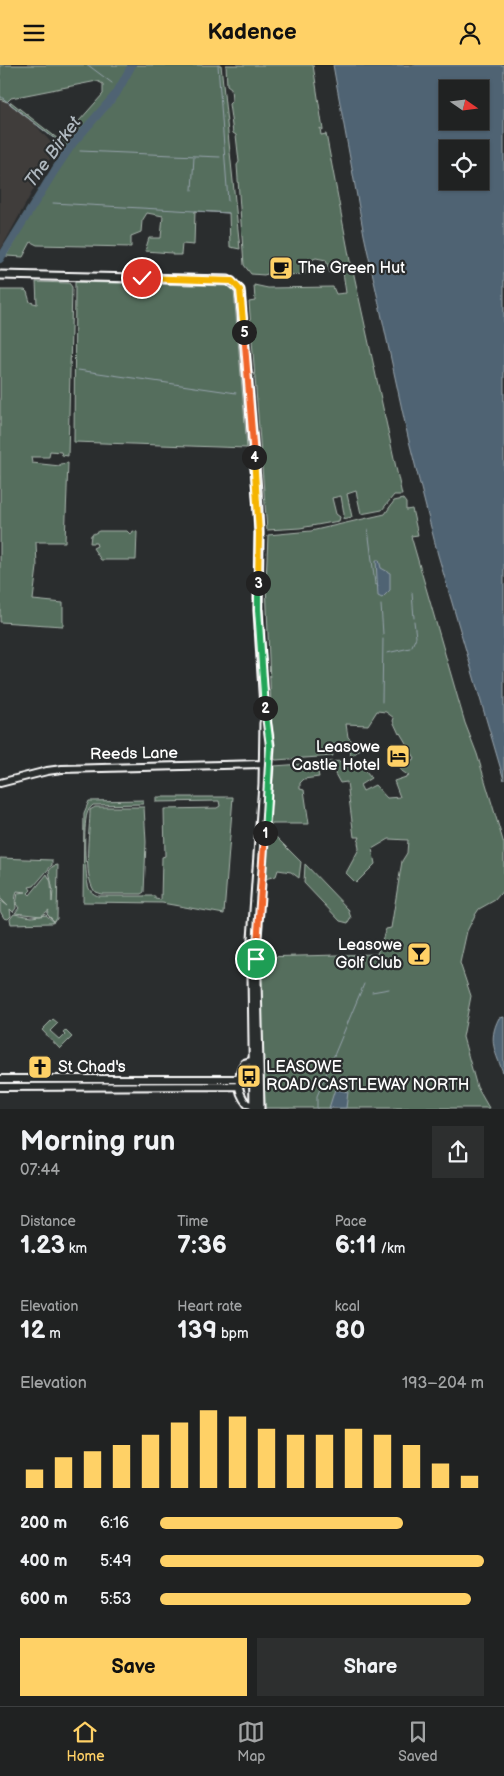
<!DOCTYPE html>
<html lang="en">
<head>
<meta charset="utf-8">
<style>
	body { margin:0; font-family:"Balsamiq Sans",sans-serif; background:#2d2f2f; color:#f1f3f6; height:100vh; display:flex; flex-direction:column; font-size:19px; white-space:nowrap }
	* { box-sizing:border-box; margin:0 }
	p { font-size:16px; color:#a2a4a5 }
	.icon { flex:none; width:28px; height:28px; fill:none; stroke:currentColor; stroke-width:2; stroke-linecap:round; stroke-linejoin:round }
	.map { position:relative; height:1044px; overflow:hidden }
	.sheet { display:flex; flex-direction:column; background:#202222; flex:1 }
	.sheet>* { flex:none }
	.needle { width:32px; rotate:104deg }
	.controls { position:absolute; left:439px; top:15px; display:grid; gap:10px }
	.controls a { display:grid; place-items:center; width:50px; height:50px; border-radius:0px; background:#202222; box-shadow:0 1px 4px #0004,0 0 0 1px #3d3f40; font-size:25px }
	.pin { position:absolute; display:grid; place-items:center; width:42px; height:42px; color:#fff; margin:-21px; border:2px solid #fff; border-radius:50%; box-shadow:0 1px 5px #0007 }
	.km { position:absolute; width:25px; height:25px; margin:-12px; border-radius:50%; background:#222; color:#fff; font-size:14px; line-height:25px; text-align:center }
	.round { display:grid; place-items:center; flex:none; width:52px; height:52px; border-radius:0px; background:#2d2f2f }
	.headline { display:flex; align-items:center; justify-content:space-between; height:85px; padding:0 20px }
	h1 { font-size:28px; font-weight:700; line-height:38px }
	.figures { display:grid; grid-template-columns:repeat(3,1fr); gap:8px; height:85px; padding:5px 20px }
	.figures div { display:grid; align-content:center }
	.figures b { font-size:25px; font-weight:700 }
	.figures small { font-size:14px; font-weight:400 }
	.figures p { font-size:14px }
	.chart { height:140px; padding:10px 20px }
	.chart p { display:flex; justify-content:space-between }
	.chart svg { width:100%; height:90px; margin-top:5px; stroke:#ffd166; stroke-width:6 }
	.cta { display:flex; gap:10px; margin-top:auto; padding:10px 20px }
	.cta a { flex:1; height:58px; border-radius:0px; background:#ffd166; color:#111; font-size:20px; font-weight:700; line-height:58px; text-align:center }
	.cta a+a { background:#2d2f2f; color:#f1f3f6 }
	ul { padding:0 20px; list-style:none; font-size:16px }
	li { display:grid; grid-template-columns:80px 60px 1fr; align-items:center; height:38px }
	li i { height:12px; border-radius:6px; background:#ffd166 }
	header { display:flex; justify-content:space-between; align-items:center; height:65px; padding:0 20px; background:#ffd166; color:#111; font-size:22px; font-weight:700 }
	.dock { display:flex; justify-content:space-around; align-items:center; height:70px; border-top:1px solid #3d3f40; background:#202222; font-size:14px; color:#a2a4a5 }
	.dock a { display:grid; justify-items:center; gap:2px }
	.dock .selected { color:#ffd166 }
	.map>svg:first-child { display:block }
	.built { fill:#3f3c3b }
	.green { fill:#546e5d; stroke:#aab6ae }
	.water { fill:#506473; stroke:#96a2ab; fill-rule:evenodd }
	.lines { fill:none; stroke-linecap:round; stroke-linejoin:round }
	.stream { stroke:#96a2ab; stroke-width:1 }
	.river { stroke:#506473; stroke-width:8 }
	.secondary-casing { stroke:#fff; stroke-width:10 }
	.primary-casing { stroke:#fff; stroke-width:11 }
	.secondary { stroke:#2a2d2e; stroke-width:6 }
	.primary { stroke:#2a2d2e; stroke-width:7 }
	.split-1-casing { stroke:#fff; stroke-width:10 }
	.split-2-casing { stroke:#fff; stroke-width:10 }
	.split-3-casing { stroke:#fff; stroke-width:10 }
	.split-4-casing { stroke:#fff; stroke-width:10 }
	.split-5-casing { stroke:#fff; stroke-width:10 }
	.split-6-casing { stroke:#fff; stroke-width:10 }
	.split-1 { stroke:#f0652b; stroke-width:6 }
	.split-2 { stroke:#22a559; stroke-width:6 }
	.split-3 { stroke:#22a559; stroke-width:6 }
	.split-4 { stroke:#f5b400; stroke-width:6 }
	.split-5 { stroke:#f0652b; stroke-width:6 }
	.split-6 { stroke:#f5b400; stroke-width:6 }
	.labels { text-anchor:middle; dominant-baseline:central; stroke-width:4.5; stroke-linejoin:round; paint-order:stroke }
	.poi-label { font-size:16px; fill:#fff; stroke:#2a2d2e; text-anchor:start }
	.street-label { font-size:16px; fill:#fff; stroke:#2a2d2e }
	.water-label { font-size:18px; font-style:italic; fill:#b0b9c0; stroke:#2a2d2e }
</style>
</head>
<body>
<header><svg class="icon" aria-label="menu" viewBox="0 0 24 24"><path d="M4 6h16M4 12h16M4 18h16"/></svg>Kadence<svg class="icon" aria-label="person" viewBox="0 0 24 24"><circle cx="12" cy="8" r="4"/><path d="M4 21q1-7 8-7t8 7"/></svg></header>
<div class="map">
<svg width="504" height="1044" viewBox="0 0 504 1044">
	<rect width="100%" height="100%" fill="#2a2d2e"/>
	<filter id="ink" filterUnits="userSpaceOnUse"><feTurbulence type="fractalNoise" baseFrequency=".02" numOctaves="2"/><feDisplacementMap in="SourceGraphic" scale="10" xChannelSelector="R" yChannelSelector="G"/><feConvolveMatrix kernelMatrix="1 2 1 2 8 2 1 2 1" color-interpolation-filters="sRGB"/></filter>
	<g filter="url(#ink)">
		<path class="built" d="M 0,34 L 3,34 L 32,56 L 56,83 L 0,186 Z"/>
		<path class="green" d="M 0,0 L 132,0 L 116,29 L 69,85 L 10,39 L 11,37 L 58,74 L 64,73 L 103,29 L 103,19 L 97,16 L 11,33 L 7,37 L 0,34 Z
			M 134,0 L 221,0 L 240,184 L 230,182 L 229,148 L 195,146 L 194,180 L 182,179 L 181,190 L 172,190 L 172,188 L 145,186 L 149,173 L 161,173 L 163,151 L 147,148 L 142,156 L 141,167 L 131,171 L 131,182 L 37,180 L 31,177 L 23,192 L 6,191 L 48,118 L 76,79 L 115,35 Z
			M 226,0 L 313,0 L 323,65 L 320,63 L 321,70 L 326,69 L 351,201 L 345,199 L 341,207 L 330,208 L 326,195 L 316,193 L 307,197 L 305,209 L 286,210 L 283,204 L 264,210 L 251,209 L 244,200 L 237,100 L 239,97 L 236,70 L 233,68 L 229,39 L 232,36 L 231,23 L 227,20 Z
			M 346,201 L 351,203 L 354,210 L 402,430 L 394,430 L 382,445 L 361,449 L 356,426 L 347,429 L 352,452 L 343,454 L 344,449 L 341,431 L 332,433 L 336,449 L 340,452 L 339,456 L 300,463 L 267,465 L 249,237 L 255,236 L 254,220 L 268,223 L 333,222 L 336,229 L 346,228 L 343,207 Z
			M 36,217 L 69,218 L 72,222 L 68,391 L 62,390 L 61,387 L 50,386 L 49,392 L 31,392 L 32,398 L 60,401 L 60,399 L 68,398 L 65,477 L 36,477 L 37,502 L 33,535 L 63,538 L 63,561 L 0,557 L 0,225 L 25,225 L 27,227 L 30,237 L 37,239 Z
			M 75,217 L 228,221 L 234,227 L 247,383 L 74,377 Z
			M 403,434 L 406,438 L 406,445 L 412,444 L 418,470 L 411,471 L 465,658 L 477,689 L 504,779 L 504,824 L 495,835 L 479,844 L 475,850 L 467,866 L 460,898 L 471,931 L 463,972 L 477,1022 L 489,1043 L 265,1043 L 260,892 L 377,889 L 386,864 L 391,863 L 402,796 L 407,788 L 408,775 L 389,774 L 372,784 L 375,799 L 356,818 L 346,808 L 359,784 L 358,777 L 360,772 L 354,772 L 347,717 L 340,718 L 334,707 L 319,697 L 346,696 L 347,702 L 350,695 L 357,696 L 371,713 L 360,720 L 363,726 L 375,720 L 387,733 L 400,732 L 394,716 L 409,711 L 399,704 L 415,693 L 400,668 L 399,669 L 393,656 L 394,653 L 386,647 L 377,646 L 368,660 L 346,659 L 348,672 L 358,682 L 362,679 L 364,681 L 351,692 L 350,684 L 340,684 L 339,679 L 330,680 L 333,691 L 276,695 L 273,693 L 266,518 L 268,470 L 311,466 L 385,449 L 394,436 Z
			M 99,466 L 127,466 L 131,470 L 133,466 L 137,467 L 136,495 L 101,495 L 93,483 L 97,481 L 96,478 L 90,478 L 91,470 Z
			M 316,698 L 319,712 L 304,714 L 300,718 L 300,724 L 304,725 L 309,759 L 269,759 L 274,701 Z
			M 156,732 L 233,732 L 224,849 L 162,838 L 83,837 L 84,748 L 89,736 L 143,735 L 143,739 L 93,740 C 90,743 88,745 87,749 C 83,762 85,807 88,820 C 89,826 93,829 98,831 L 155,831 L 155,834 L 161,835 L 162,792 L 165,791 L 164,744 L 217,743 L 220,741 L 219,736 L 156,737 Z
			M 95,742 L 144,742 L 146,777 L 144,827 L 141,829 L 101,829 L 95,827 C 82,809 90,768 90,745 Z
			M 269,765 L 301,797 L 299,813 L 291,807 L 278,805 L 276,811 L 265,814 Z
			M 0,793 L 52,795 L 52,800 L 34,821 L 29,822 L 31,825 L 28,828 L 30,830 L 47,809 L 51,817 L 52,837 L 53,826 L 49,806 L 53,801 L 58,800 L 57,854 L 54,856 L 47,849 L 49,845 L 41,851 L 15,848 L 19,843 L 16,839 L 18,828 L 26,827 L 17,826 C 15,834 15,836 16,843 L 13,847 L 10,844 L 11,851 L 8,854 L 4,853 L 0,846 L 0,835 L 8,841 L 0,833 Z
			M 305,799 L 348,844 L 351,853 L 348,858 L 340,856 L 304,818 Z
			M 14,849 L 32,852 L 46,850 L 54,857 L 52,858 L 11,859 L 10,854 Z
			M 53,954 L 58,958 L 50,966 L 60,975 L 65,970 L 63,968 L 65,965 L 72,972 L 60,984 L 42,965 Z"/>
		<path class="water" d="M 333,0 L 504,0 L 504,715 L 438,490 L 408,372 L 364,170 ZM 448,24 L 480,24 L 480,56 L 448,56 ZM 448,84 L 480,84 L 480,116 L 448,116 Z
			M 376,495 L 379,495 L 381,503 L 390,508 L 390,525 L 382,533 L 378,531 Z
			M 504,952 L 504,1010 C 496,988 487,976 499,953 Z
			M 335,1024 L 348,1027 L 346,1043 L 329,1043 Z"/>
		<g class="lines">
			<path class="stream" d="M 88,0 L 112,18
				M 218,0 L 228,136
				M 0,31 L 61,79
				M 80,86 L 220,92
				M 192,125 L 194,92
				M 53,138 L 229,148
				M 78,305 L 236,328
				M 368,464 L 375,519 L 379,521
				M 412,528 L 414,553
				M 381,540 L 383,569
				M 412,581 L 416,572 L 414,556
				M 387,588 L 410,583
				M 382,637 L 383,574
				M 372,927 L 389,924
				M 317,1044 L 317,1031 L 364,919"/>
			<path class="river" d="M 0,194 L 55,105 L 73,78 L 116,29 L 132,0"/>
			<g class="secondary-casing">
				<path id="secondary" d="M 0,718 L 47,706 L 62,704 L 267,699
					M 257,994 L 244,998 C 237,1012 236,1026 247,1039 L 258,1041
					M 0,1014 L 239,1014
					M 0,1022 L 239,1021"/>
			</g>
			<g class="primary-casing">
				<path id="primary" d="M 0,210 L 228,215 L 240,225 L 257,426 L 259,468 L 258,545 L 264,642 L 270,681 L 256,873 L 260,1044
					M 252,874 L 263,719 L 264,658
					M 252,910 L 254,1044"/>
			</g>
			<use href="#secondary" class="secondary"/>
			<use href="#primary" class="primary"/>
		</g>
	</g>
	<g class="lines" filter="url(#ink)">
		<g class="split-1-casing">
			<path id="split-1" d="M 256,894 L 265,768"/>
		</g>
		<g class="split-2-casing">
			<path id="split-2" d="M 265,643 L 270,681 L 265,768"/>
		</g>
		<g class="split-3-casing">
			<path id="split-3" d="M 258,518 L 258,544 L 265,643"/>
		</g>
		<g class="split-4-casing">
			<path id="split-4" d="M 254,392 L 259,468 L 258,518"/>
		</g>
		<g class="split-5-casing">
			<path id="split-5" d="M 244,267 L 254,392"/>
		</g>
		<g class="split-6-casing">
			<path id="split-6" d="M 142,213 L 232,216 L 240,225 L 244,267"/>
		</g>
		<use href="#split-1" class="split-1"/>
		<use href="#split-2" class="split-2"/>
		<use href="#split-3" class="split-3"/>
		<use href="#split-4" class="split-4"/>
		<use href="#split-5" class="split-5"/>
		<use href="#split-6" class="split-6"/>
	</g>
	<defs>
		<g id="cafe-square" transform="scale(1.25)"><rect x="-9" y="-9" width="18" height="18" rx="4" fill="#ffd166" stroke="#2a2d2e"/><path d="M-5.5-4.5H6V0H3Q3 3.5 0 3.5H-2.5Q-5.5 3.5-5.5 0ZM3-3.2v2h1.7v-2ZM-6 4.5H4V6H-6Z" fill="#111"/></g>
		<g id="hotel-square" transform="scale(1.25)"><rect x="-9" y="-9" width="18" height="18" rx="4" fill="#ffd166" stroke="#2a2d2e"/><path d="M-6-4.5h1.5V1H6V5H4.5V3h-9V5H-6ZM-4 0a1.8 1.8 0 1 1 3.6 0ZM.5 0V-2.5h3Q6-2.5 6 0Z" fill="#111"/></g>
		<g id="bar-square" transform="scale(1.25)"><rect x="-9" y="-9" width="18" height="18" rx="4" fill="#ffd166" stroke="#2a2d2e"/><path d="M-6-5H6L.8 .8V4.5H3.5V6h-7V4.5H-.8V.8Z" fill="#111"/></g>
		<g id="church-square" transform="scale(1.25)"><rect x="-9" y="-9" width="18" height="18" rx="4" fill="#ffd166" stroke="#2a2d2e"/><path d="M-1.2-6h2.4v3.5h3.3v2.4h-3.3V6h-2.4V-.1h-3.3v-2.4h3.3Z" fill="#111"/></g>
		<g id="bus-square" transform="scale(1.25)"><rect x="-9" y="-9" width="18" height="18" rx="4" fill="#ffd166" stroke="#2a2d2e"/><path d="M-5-6H5V4H4V6H2V4H-2V6H-4V4H-5ZM-3.5-4V0h7V-4ZM-3.5 1.2v1.5H-2V1.2ZM2 1.2v1.5H3.5V1.2Z" fill="#111"/></g>
	</defs>
	<g fill-rule="evenodd">
		<use href="#cafe-square" x="281" y="203"/>
		<use href="#hotel-square" x="398" y="691"/>
		<use href="#bar-square" x="419" y="889"/>
		<use href="#church-square" x="40" y="1002"/>
		<use href="#bus-square" x="249" y="1011"/>
	</g>
	<g class="labels">
		<g class="poi-label">
			<text x="298" y="203">The Green Hut</text>
			<text x="380" y="682" text-anchor="end">Leasowe<tspan x="380" dy="18">Castle Hotel</tspan></text>
			<text x="402" y="880" text-anchor="end">Leasowe<tspan x="402" dy="18">Golf Club</tspan></text>
			<text x="58" y="1002">St Chad's</text>
			<text x="266" y="1002">LEASOWE<tspan x="266" dy="18">ROAD/CASTLEWAY NORTH</tspan></text>
		</g>
		<g class="street-label">
			<text transform="translate(134 689) rotate(-1)">Reeds Lane</text>
		</g>
		<g class="water-label">
			<text transform="translate(53 87) rotate(-54)">The Birket</text>
		</g>
	</g>
</svg>
<div class="controls">
<a><svg class="needle" viewBox="-14 -14 28 28"><path d="M0-13l5 13h-10z" fill="#e53935"/><path d="M0 13l5-13h-10z" fill="#a2a4a5"/></svg></a>
<a><svg class="icon" aria-label="locate" viewBox="0 0 24 24"><circle cx="12" cy="12" r="6"/><path d="M12 2v4M12 18v4M2 12h4M18 12h4"/></svg></a>
</div>
<div class="pin" style="left:256px;top:894px;background:#1e9e55"><svg class="icon" aria-label="arrive" viewBox="0 0 24 24"><path d="M6 21V4h12l-3 4 3 4H6"/></svg></div>
<div class="pin" style="left:142px;top:213px;background:#d93025"><svg class="icon" aria-label="check" viewBox="0 0 24 24"><path d="M5 12l5 5 9-10"/></svg></div>
<b class="km" style="left:265px;top:768px">1</b>
<b class="km" style="left:265px;top:643px">2</b>
<b class="km" style="left:258px;top:518px">3</b>
<b class="km" style="left:254px;top:392px">4</b>
<b class="km" style="left:244px;top:267px">5</b>
</div>
<section class="sheet">
<div class="headline"><div><h1>Morning run</h1><p>07:44</p></div><a class="round"><svg class="icon" aria-label="share" viewBox="0 0 24 24"><path d="M12 15V3M7 8l5-5 5 5M5 13v7h14v-7"/></svg></a></div>
<div class="figures">
<div><p>Distance</p><b>1.23<small> km</small></b></div>
<div><p>Time</p><b>7:36</b></div>
<div><p>Pace</p><b>6:11<small> /km</small></b></div>
</div>
<div class="figures">
<div><p>Elevation</p><b>12<small> m</small></b></div>
<div><p>Heart rate</p><b>139<small> bpm</small></b></div>
<div><p>kcal</p><b>80</b></div>
</div>
<div class="chart"><p><span>Elevation</span>193–204 m</p>
<svg viewBox="0 0 160 44" preserveAspectRatio="none"><path d="M5 44V35M15 44V29M25 44V26M35 44V23M45 44V18M55 44V12M65 44V6M75 44V9M85 44V15M95 44V18M105 44V18M115 44V15M125 44V18M135 44V23M145 44V32M155 44V38"/></svg>
</div>
<ul>
<li><b>200 m</b>6:16<i style="width:75%"></i></li>
<li><b>400 m</b>5:49<i style="width:100%"></i></li>
<li><b>600 m</b>5:53<i style="width:96%"></i></li>
</ul>
<div class="cta"><a>Save</a><a>Share</a></div>
</section>
<nav class="dock">
<a class="selected"><svg class="icon" aria-label="home" viewBox="0 0 24 24"><path d="M3 11l9-7 9 7M6 9v11h12V9"/></svg>Home</a>
<a><svg class="icon" aria-label="map" viewBox="0 0 24 24"><path d="M3 6l6-2 6 2 6-2v14l-6 2-6-2-6 2zM9 4v14M15 6v14"/></svg>Map</a>
<a><svg class="icon" aria-label="saved" viewBox="0 0 24 24"><path d="M7 4h10v16l-5-4-5 4z"/></svg>Saved</a>
</nav>
</body>
</html>
